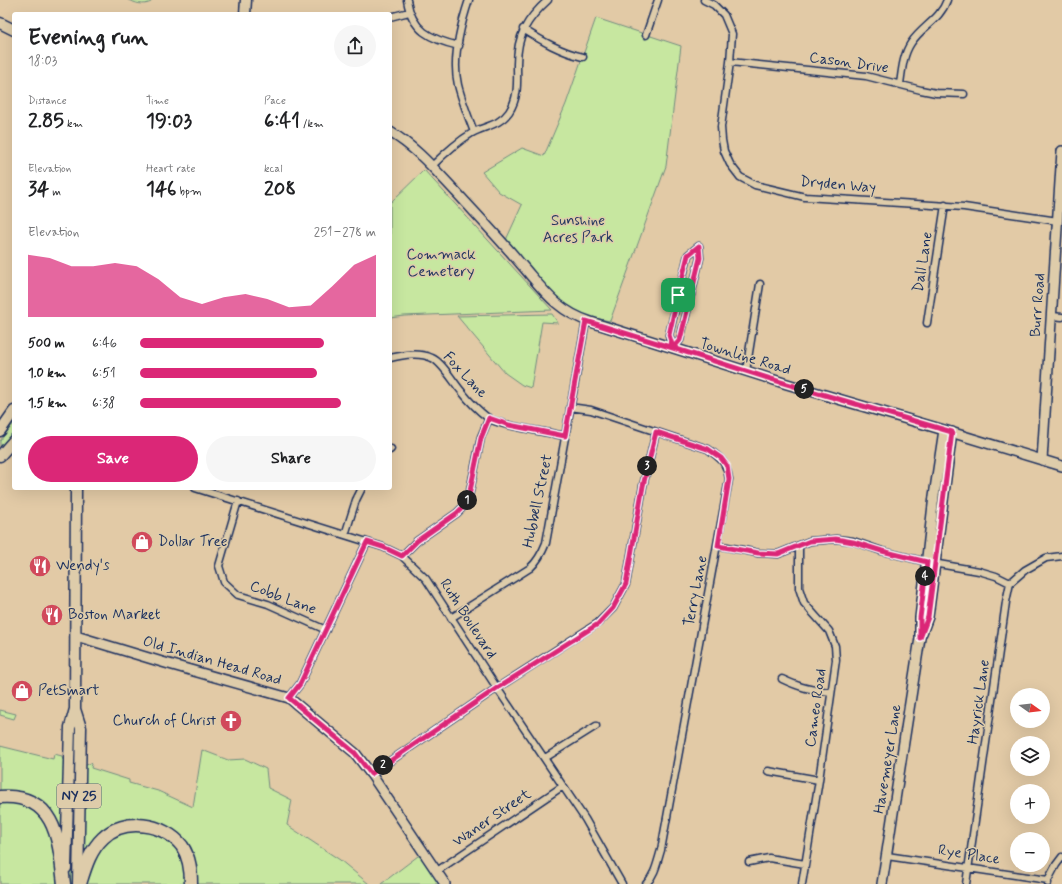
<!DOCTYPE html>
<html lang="en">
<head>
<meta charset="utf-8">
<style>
	body { margin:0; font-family:Mynerve,sans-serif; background:#f6f6f6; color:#202124; height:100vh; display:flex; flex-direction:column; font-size:15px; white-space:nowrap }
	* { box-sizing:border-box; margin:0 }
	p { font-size:13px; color:#757577 }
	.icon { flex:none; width:22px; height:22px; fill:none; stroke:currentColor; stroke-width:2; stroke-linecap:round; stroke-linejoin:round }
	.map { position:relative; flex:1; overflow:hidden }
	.panel { position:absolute; left:12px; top:12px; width:380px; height:478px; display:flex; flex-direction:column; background:#fff; border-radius:4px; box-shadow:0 4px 16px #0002 }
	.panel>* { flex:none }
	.needle { width:26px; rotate:104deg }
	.buttons { position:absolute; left:1010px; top:688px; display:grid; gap:8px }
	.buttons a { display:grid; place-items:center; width:40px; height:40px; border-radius:50%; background:#fff; box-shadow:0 4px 16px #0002; font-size:20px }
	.pin { position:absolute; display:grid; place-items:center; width:34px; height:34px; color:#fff; margin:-17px; border-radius:8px; box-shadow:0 2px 6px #0006 }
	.km { position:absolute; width:20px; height:20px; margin:-10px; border-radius:50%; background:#222; color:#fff; font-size:11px; line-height:20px; text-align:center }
	.round { display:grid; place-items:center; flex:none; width:42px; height:42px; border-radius:21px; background:#f6f6f6 }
	.headline { display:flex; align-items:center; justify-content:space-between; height:68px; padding:0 16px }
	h1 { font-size:22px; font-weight:800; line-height:30px }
	.metrics { display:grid; grid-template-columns:repeat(3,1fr); gap:6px; height:68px; padding:4px 16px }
	.metrics div { display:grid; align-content:center }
	.metrics b { font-size:20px; font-weight:800 }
	.metrics small { font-size:11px; font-weight:400 }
	.metrics p { font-size:11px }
	.chart { height:112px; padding:8px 16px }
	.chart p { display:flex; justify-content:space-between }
	.chart svg { width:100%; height:72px; margin-top:4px; fill:#db2777; opacity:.7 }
	.action { display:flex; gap:8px; margin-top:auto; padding:8px 16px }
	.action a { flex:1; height:46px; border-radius:24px; background:#db2777; color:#fff; font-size:16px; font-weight:800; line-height:46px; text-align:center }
	.action a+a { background:#f6f6f6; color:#202124 }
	ul { padding:0 16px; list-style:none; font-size:13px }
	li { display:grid; grid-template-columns:64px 48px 1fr; align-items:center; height:30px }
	li i { height:10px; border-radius:5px; background:#db2777 }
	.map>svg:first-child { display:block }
	.green { fill:#c7e7a0; stroke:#718b7f }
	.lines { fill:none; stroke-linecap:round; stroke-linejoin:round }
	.street-casing { stroke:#1b2f5e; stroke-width:9 }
	.secondary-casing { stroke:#1b2f5e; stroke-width:12 }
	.primary-casing { stroke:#1b2f5e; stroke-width:13 }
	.highway-casing { stroke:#1b2f5e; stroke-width:15 }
	.street { stroke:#deccaa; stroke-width:6 }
	.secondary { stroke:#deccaa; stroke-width:9 }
	.primary { stroke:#deccaa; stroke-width:10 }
	.highway { stroke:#deccaa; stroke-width:12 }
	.route-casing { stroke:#fff; stroke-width:8 }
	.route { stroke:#db2777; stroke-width:5 }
	.labels { text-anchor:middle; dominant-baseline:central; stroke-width:3; stroke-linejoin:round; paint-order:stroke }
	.shield { fill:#deccaa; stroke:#565e75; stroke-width:1 }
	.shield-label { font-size:14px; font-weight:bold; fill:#1b2f5e }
	.street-label { font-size:15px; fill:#1b2f5e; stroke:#deccaa }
	.park-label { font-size:15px; fill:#243861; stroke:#deccaa }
	.poi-label { font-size:15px; fill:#1b2f5e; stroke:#deccaa; text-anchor:start }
</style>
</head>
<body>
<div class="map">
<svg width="1062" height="884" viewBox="0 0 1062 884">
	<rect width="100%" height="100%" fill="#e2caa6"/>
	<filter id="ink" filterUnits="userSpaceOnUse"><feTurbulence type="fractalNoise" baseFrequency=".025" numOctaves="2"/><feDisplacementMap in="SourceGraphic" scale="8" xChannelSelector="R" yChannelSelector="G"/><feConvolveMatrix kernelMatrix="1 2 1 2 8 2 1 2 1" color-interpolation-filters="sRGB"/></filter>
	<g filter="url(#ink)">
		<path class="green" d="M 128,0 L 152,0 L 151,2 C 143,6 136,3 128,0 Z
			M 596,18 L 681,46 L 666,166 L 610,321 C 601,319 589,318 580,314 C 554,304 525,262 506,240 L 522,205 L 499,192 L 482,172 L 522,148 L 544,156 L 566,104 Z
			M 424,170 L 552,310 L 404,316 L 390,318 L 390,203 Z
			M 552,314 L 558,323 L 542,322 L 531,388 L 522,385 L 505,373 L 457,316 Z
			M 14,423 L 14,432 L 0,447 L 0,441 Z
			M 0,710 L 16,714 L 14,719 L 0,715 Z
			M 0,746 L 53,759 L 54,754 L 62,756 L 63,760 L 65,760 L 63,843 L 46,810 L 0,796 Z
			M 202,750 L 228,760 L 245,759 L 266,769 L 268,788 L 292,800 L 287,825 L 340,860 L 369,884 L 194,884 L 178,838 L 131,823 L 81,860 L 84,766 L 91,763 L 92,764 L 91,768 L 129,780 L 129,783 L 158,791 L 193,807 Z
			M 72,782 L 74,782 L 73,884 L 69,884 Z
			M 0,801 L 20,801 L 47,819 L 57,852 L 57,884 L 0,884 Z
			M 120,831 L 156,831 L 174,843 L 184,857 L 188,884 L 86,884 L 94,853 Z
			M 418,856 L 421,856 L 440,884 L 381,884 Z"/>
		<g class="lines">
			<g class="street-casing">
				<path id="street" d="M 407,0 C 412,31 430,39 459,46
					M 469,0 C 461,24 452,60 458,85 C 462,101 468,116 474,132
					M 704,0 L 714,5 L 724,15 L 732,34 L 730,62 L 721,127 L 722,140 L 724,151 L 730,164 L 740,177 L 755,185 L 805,197 L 964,207 L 1058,221
					M 390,17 L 409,12
					M 523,29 C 542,41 561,52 583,57
					M 646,35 L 658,0
					M 730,62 L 866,76 L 921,90 L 936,93 L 964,94
					M 900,84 C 902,70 903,55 911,43 C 922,26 940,20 947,0
					M 432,166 C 444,154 457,142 472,133 C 485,126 500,125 509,112 C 519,97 517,81 517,64 C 517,35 527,19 548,0
					M 699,246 L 700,258 L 680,340 L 673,349 L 669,335 L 688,255 Z
					M 1052,316 L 1062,317
					M 927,323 L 945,205
					M 390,358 C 404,355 419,352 432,358 C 442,362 454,383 462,392 C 469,401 479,411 488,418 C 500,426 548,432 565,436
					M 746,371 L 760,284
					M 570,407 L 591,410 L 708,449 C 722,459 726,462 729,479 L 661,850 C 657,863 655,875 646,884
					M 390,450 L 391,449
					M 195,488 L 383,547 L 402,556 L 426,579 L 497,688 L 585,819 L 622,884
					M 238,501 L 219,566 L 224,582 L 238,595 L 268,604 L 326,630
					M 345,535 L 356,500 L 362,488
					M 717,545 L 758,553 L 778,554 L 810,541 L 836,539 L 853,541 L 882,551 L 927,562 L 979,571 L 996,576 L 1010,583
					M 799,546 L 799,588 L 804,603 L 829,631 L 835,646 L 836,660 L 819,780 L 802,884
					M 402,556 L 417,541 L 457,513 L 465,505 L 469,496 L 481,437 L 489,418
					M 451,618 L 530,568 C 538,561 542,553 546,543 L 586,321
					M 782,679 C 801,688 811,690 831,692
					M 289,698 L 300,684 L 367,542
					M 545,758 L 596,726
					M 768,771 L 819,780
					M 371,774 L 497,688 L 598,623 L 613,608 L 626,584 L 643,486 L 656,432
					M 887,856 L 1048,880
					M 749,862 L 769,858 L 805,864
					M 437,871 L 563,786
					M 1048,883 L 1048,880 L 1056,865 L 1062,857
					M 966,884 L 1006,602 L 1010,583 L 1025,570 L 1046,558 L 1062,556"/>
			</g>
			<g class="secondary-casing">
				<path id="secondary" d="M 390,132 C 416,147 436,171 457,193 C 478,216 500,239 520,263 C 543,289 556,311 591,322 L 787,384 L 944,430 L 1062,466
					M 1042,460 L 1062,151
					M 922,633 L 928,617 L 952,432
					M 76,636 L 162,662 L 289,698 L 355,753 L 371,774 L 445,884
					M 882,884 L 920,638 L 920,618 L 934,496 L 944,430"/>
			</g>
			<g class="primary-casing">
				<path id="primary" d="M 245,14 L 246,0
					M 0,23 L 14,30
					M 0,431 L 14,411
					M 0,456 L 14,440
					M 75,709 L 81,728 L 78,884
					M 66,868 L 70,727 L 75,709 L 76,488"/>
			</g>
			<g class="highway-casing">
				<path id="highway" d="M 0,797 C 57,793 59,842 64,884
					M 80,884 C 85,868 90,850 103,838 C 124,817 164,823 182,846 C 190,858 191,871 191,884"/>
			</g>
			<use href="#street" class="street"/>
			<use href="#secondary" class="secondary"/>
			<use href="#primary" class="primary"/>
			<use href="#highway" class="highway"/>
		</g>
	</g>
	<g class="lines" filter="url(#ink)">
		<g class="route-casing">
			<path id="route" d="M 678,295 L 669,335 L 673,348 L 586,321 L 565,436 L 509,425 L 489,418 L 481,438 L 469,496 L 465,505 L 457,513 L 417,541 L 402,556 L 383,547 L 367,542 L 300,684 L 289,698 L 355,753 L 371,774 L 497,688 L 598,624 L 613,608 L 626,584 L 643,486 L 656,432 L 708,449 L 721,458 L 727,466 L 729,479 L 718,546 L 758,553 L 778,554 L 810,541 L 836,539 L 853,542 L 882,551 L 927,562 L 920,618 L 920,638 L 928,617 L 952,432 L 787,384 L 673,348 L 680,340 L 700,258 L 699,246 L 688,255 L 678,295"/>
		</g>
		<use href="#route" class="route"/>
	</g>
	<defs>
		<g id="shop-disc" transform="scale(1.15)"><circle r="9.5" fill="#d1495b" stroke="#deccaa"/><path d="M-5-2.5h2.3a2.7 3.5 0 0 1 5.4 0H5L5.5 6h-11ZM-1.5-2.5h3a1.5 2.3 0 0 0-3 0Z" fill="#fff"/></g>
		<g id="restaurant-disc" transform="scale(1.15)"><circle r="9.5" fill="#d1495b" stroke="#deccaa"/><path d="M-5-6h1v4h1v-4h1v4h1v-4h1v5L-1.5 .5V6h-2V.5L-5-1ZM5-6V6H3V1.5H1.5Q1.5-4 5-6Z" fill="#fff"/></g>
		<g id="church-disc" transform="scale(1.15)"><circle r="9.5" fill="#d1495b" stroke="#deccaa"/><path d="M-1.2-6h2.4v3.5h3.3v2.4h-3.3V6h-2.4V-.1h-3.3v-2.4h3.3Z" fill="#fff"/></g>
	</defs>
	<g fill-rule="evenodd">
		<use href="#shop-disc" x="142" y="542"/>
		<use href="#restaurant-disc" x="40" y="566"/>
		<use href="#restaurant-disc" x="52" y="615"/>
		<use href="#shop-disc" x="22" y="691"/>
		<use href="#church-disc" x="231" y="721"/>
	</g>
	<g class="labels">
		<rect class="shield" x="57" y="784" width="44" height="24" rx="3"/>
		<g class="shield-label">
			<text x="79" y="796">NY 25</text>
		</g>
		<g class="street-label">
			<text transform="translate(849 63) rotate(8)">Cason Drive</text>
			<text transform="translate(838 185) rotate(5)">Dryden Way</text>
			<text transform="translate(923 262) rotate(-81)">Dall Lane</text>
			<text transform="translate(1038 305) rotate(-86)">Burr Road</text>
			<text transform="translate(745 357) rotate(17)">Townline Road</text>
			<text transform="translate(465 375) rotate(47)">Fox Lane</text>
			<text transform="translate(538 501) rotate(-78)">Hubbell Street</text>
			<text transform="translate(696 591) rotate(-79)">Terry Lane</text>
			<text transform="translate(283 598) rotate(21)">Cobb Lane</text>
			<text transform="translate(468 619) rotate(57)">Ruth Boulevard</text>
			<text transform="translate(212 661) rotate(16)">Old Indian Head Road</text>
			<text transform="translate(979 702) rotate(-82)">Hayrick Lane</text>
			<text transform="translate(816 708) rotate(-82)">Cameo Road</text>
			<text transform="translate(888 759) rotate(-81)">Havemeyer Lane</text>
			<text transform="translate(492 818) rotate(-34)">Waner Street</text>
			<text transform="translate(969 855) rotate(9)">Rye Place</text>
		</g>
		<g class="park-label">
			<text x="578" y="221">Sunshine<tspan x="578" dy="17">Acres Park</tspan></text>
			<text x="441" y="255">Commack<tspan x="441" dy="17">Cemetery</tspan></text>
		</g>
		<g class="poi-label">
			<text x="158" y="542">Dollar Tree</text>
			<text x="56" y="566">Wendy's</text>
			<text x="68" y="615">Boston Market</text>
			<text x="38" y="691">PetSmart</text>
			<text x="216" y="721" text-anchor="end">Church of Christ</text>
		</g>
	</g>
</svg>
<div class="buttons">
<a><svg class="needle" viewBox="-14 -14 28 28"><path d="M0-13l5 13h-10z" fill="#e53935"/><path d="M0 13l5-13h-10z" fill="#757577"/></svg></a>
<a><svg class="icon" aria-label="layers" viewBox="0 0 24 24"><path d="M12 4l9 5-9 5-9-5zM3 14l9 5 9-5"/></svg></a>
<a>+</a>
<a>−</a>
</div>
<div class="pin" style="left:678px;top:295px;background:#1e9e55"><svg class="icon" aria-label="arrive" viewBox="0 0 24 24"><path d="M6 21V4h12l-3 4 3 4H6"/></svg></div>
<b class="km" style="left:467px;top:500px">1</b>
<b class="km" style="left:383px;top:765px">2</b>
<b class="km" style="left:647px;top:466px">3</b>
<b class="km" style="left:925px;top:576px">4</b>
<b class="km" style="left:804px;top:389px">5</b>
<section class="panel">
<div class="headline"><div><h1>Evening run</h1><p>18:03</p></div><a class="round"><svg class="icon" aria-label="share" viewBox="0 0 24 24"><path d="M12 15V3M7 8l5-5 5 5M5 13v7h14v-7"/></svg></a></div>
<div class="metrics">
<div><p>Distance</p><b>2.85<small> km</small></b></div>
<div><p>Time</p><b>19:03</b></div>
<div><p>Pace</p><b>6:41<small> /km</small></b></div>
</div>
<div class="metrics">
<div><p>Elevation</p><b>34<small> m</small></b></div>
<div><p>Heart rate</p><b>146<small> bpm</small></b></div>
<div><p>kcal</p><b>208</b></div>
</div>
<div class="chart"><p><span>Elevation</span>251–278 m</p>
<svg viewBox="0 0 160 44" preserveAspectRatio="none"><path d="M0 44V6L10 8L20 13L30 13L40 11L50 13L60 21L70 32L80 36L90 32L100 30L110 33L120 38L130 37L140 25L150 12L160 6V44z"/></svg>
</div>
<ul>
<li><b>500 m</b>6:46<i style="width:78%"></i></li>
<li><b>1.0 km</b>6:51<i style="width:75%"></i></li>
<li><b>1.5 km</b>6:38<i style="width:85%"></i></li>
</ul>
<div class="action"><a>Save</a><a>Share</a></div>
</section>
</div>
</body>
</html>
